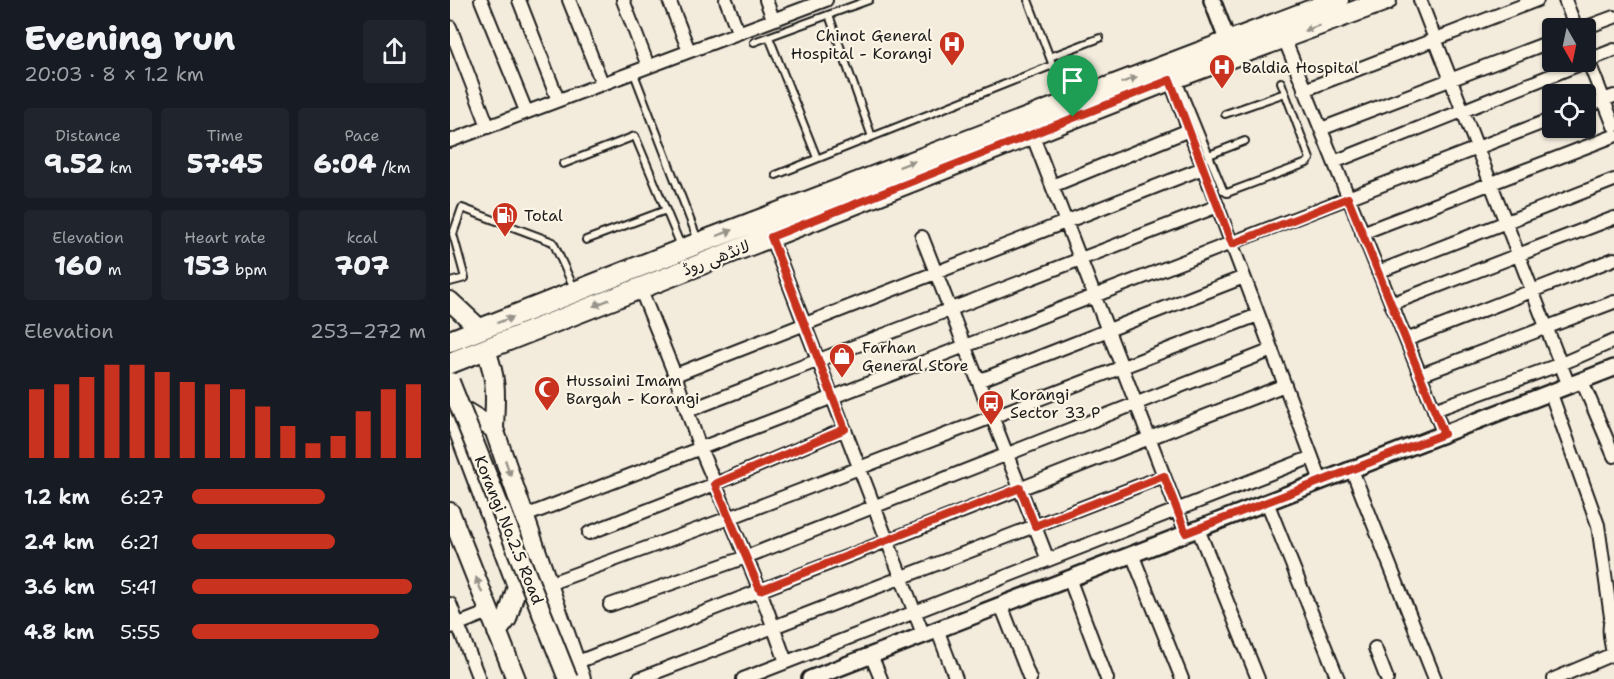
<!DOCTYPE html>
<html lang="en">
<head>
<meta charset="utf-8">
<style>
	body { margin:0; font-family:"Shantell Sans","Playpen Sans Arabic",sans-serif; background:#20242c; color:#f1f3f6; height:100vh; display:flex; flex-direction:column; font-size:22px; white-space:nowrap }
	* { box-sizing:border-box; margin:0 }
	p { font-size:20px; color:#9ea1a6 }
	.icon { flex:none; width:33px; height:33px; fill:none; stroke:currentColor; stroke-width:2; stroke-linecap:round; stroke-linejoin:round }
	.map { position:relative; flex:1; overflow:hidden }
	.side { display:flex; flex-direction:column; background:#171b24; width:450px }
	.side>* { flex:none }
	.needle { width:39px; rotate:171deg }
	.controls { position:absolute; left:1092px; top:18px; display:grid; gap:12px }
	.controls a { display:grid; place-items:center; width:54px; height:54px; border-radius:6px; background:#171b24; box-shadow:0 2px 4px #0004; font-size:30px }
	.pin { position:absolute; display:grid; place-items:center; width:51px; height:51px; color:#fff; margin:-62px -26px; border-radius:50% 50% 50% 0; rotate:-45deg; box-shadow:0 0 6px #0007 }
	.pin .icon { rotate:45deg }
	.round { display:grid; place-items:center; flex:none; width:63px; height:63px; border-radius:6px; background:#20242c }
	.head { display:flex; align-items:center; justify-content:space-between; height:102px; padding:0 24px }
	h1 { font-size:33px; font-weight:800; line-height:45px }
	.metrics { display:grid; grid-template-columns:repeat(3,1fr); gap:9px; height:102px; padding:6px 24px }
	.metrics div { display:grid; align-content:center; border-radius:6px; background:#20242c; text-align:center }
	.metrics b { font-size:26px; font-weight:800 }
	.metrics small { font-size:16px; font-weight:400 }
	.metrics p { font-size:16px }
	.chart { height:168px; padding:12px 24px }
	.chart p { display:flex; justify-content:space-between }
	.chart svg { width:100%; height:108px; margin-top:6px; stroke:#c8321e; stroke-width:6 }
	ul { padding:0 24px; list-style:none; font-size:20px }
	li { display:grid; grid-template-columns:96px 72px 1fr; align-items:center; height:45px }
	li i { height:15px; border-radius:8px; background:#c8321e }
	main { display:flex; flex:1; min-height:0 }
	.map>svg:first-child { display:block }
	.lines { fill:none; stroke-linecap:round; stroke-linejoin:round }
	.service-casing { stroke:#1c1c1c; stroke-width:10 }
	.minor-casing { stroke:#1c1c1c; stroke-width:16 }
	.tertiary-casing { stroke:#1c1c1c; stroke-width:20 }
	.secondary-casing { stroke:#1c1c1c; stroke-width:22 }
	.primary-casing { stroke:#1c1c1c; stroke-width:24 }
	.service { stroke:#fcf5e5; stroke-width:6 }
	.minor { stroke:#fcf5e5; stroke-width:12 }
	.tertiary { stroke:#fcf5e5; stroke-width:15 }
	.secondary { stroke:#fcf5e5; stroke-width:18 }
	.primary { stroke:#fcf5e5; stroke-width:20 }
	.secondary-bridge-casing { stroke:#1c1c1c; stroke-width:22; stroke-linecap:butt }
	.secondary-bridge { stroke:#fcf5e5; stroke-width:18 }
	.oneway { fill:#97938b }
	.route-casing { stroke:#fff; stroke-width:12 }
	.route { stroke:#c8321e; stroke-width:8 }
	.labels { text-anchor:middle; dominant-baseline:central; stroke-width:4.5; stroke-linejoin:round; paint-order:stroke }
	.poi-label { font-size:16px; fill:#1c1c1c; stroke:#fcf5e5; text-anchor:start }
	.street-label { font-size:16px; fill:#1c1c1c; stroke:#fcf5e5 }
</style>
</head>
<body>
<main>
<section class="side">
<div class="head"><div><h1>Evening run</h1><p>20:03 · 8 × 1.2 km</p></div><a class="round"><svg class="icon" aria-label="share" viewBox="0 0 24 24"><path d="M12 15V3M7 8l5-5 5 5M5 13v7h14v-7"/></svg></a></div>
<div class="metrics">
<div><p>Distance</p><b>9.52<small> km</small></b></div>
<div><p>Time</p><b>57:45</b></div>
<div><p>Pace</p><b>6:04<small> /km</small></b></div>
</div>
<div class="metrics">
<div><p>Elevation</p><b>160<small> m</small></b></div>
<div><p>Heart rate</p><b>153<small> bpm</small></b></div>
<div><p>kcal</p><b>707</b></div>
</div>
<div class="chart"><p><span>Elevation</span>253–272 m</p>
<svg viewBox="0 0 160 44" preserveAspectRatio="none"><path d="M5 44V16M15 44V14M25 44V11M35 44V6M45 44V6M55 44V9M65 44V13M75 44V14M85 44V16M95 44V23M105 44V31M115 44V38M125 44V35M135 44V25M145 44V16M155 44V14"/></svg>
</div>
<ul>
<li><b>1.2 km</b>6:27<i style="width:57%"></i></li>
<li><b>2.4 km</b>6:21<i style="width:61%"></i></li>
<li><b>3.6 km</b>5:41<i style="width:94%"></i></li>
<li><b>4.8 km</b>5:55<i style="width:80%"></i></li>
</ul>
</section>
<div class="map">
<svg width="1164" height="679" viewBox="0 0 1164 679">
	<rect width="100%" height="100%" fill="#f3ecdd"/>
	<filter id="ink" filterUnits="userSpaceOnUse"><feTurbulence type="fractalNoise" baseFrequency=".0167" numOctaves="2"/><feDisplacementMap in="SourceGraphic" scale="12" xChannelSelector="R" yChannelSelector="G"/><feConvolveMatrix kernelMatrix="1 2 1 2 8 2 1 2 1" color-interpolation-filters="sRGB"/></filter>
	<g filter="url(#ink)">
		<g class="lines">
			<g class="service-casing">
				<path id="service" d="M 578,0 L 616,100
					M 379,15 L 422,137
					M 319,37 L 367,158
					M 304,42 L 419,0
					M 600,57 L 650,38
					M 183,71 L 248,240
					M 728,80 L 773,190 L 777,193 L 857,163 L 860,159 L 831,82
					M 775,114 L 835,93
					M 759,155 L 795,141
					M 113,164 L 185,136 L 231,246
					M 326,175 L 603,65
					M 136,240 L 216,210
					M 0,282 L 15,278 L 3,234 L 12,208 L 103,242 L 124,288"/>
			</g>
			<g class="minor-casing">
				<path id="minor" d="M 31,0 L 76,111
					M 69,0 L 108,100
					M 119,0 L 152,83
					M 173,0 L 198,66
					M 219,0 L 239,51
					M 276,0 L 288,32
					M 316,0 L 323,19
					M 970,0 L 1119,386
					M 1115,0 L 1126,28
					M 0,27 L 38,126
					M 1134,28 L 1164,17
					M 834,38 L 994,434
					M 1136,55 L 1164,126
					M 1136,61 L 1164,50
					M 720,80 L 871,481
					M 854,90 L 1087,0
					M 1136,107 L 1164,96
					M 871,129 L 1102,41
					M 582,134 L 736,533
					M 0,141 L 376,0
					M 884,162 L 1135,62
					M 602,186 L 739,130
					M 912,233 L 1164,136
					M 321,237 L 473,634
					M 472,237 L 598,560
					M 928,272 L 1164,180
					M 190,288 L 225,375 L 753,168
					M 941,304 L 1164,218
					M 956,340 L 1164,259
					M 225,375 L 250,448 L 310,590 L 336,662
					M 970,375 L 1164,302
					M 528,381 L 794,277
					M 1132,381 L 1164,456
					M 1101,394 L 1148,525 L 1161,617
					M 984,410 L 1111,364 L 1164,341
					M 237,411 L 768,206
					M 902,470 L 985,679
					M 817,502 L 888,679
					M 75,516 L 1102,119
					M 748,529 L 808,679
					M 139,533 L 265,484 L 395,429
					M 682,554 L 732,679
					M 619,578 L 657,679
					M 98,584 L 279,518 L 808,315
					M 0,604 L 29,679
					M 160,605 L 296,557 L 822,350
					M 551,605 L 580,679
					M 1,627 L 39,612
					M 487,629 L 506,679
					M 925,648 L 937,679
					M 421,655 L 431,679
					M 125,663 L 835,385
					M 189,679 L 714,476
					M 293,679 L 862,457
					M 1104,679 L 1163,654 C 1161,641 1156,625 1164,613"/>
			</g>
			<g class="tertiary-casing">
				<path id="tertiary" d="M 762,0 L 778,42
					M 360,679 L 1164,368"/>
			</g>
			<g class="secondary-casing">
				<path id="secondary" d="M 0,301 L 30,329
					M 36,350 C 48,383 45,395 44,429 L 131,679
					M 1,411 L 67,586 L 57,619 L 47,632
					M 2,411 L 18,413 L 44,429
					M 0,512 L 66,679"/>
			</g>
			<g class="primary-casing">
				<path id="primary" d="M 0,341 L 249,243 L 888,0
					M 0,363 L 727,77 L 936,0"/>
			</g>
			<use href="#service" class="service"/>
			<use href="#minor" class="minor"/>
			<use href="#tertiary" class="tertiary"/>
			<use href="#secondary" class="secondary"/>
			<use href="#primary" class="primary"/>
			<g class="secondary-bridge-casing">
				<path id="secondary-bridge" d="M 0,382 L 118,679"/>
			</g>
			<use href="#secondary-bridge" class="secondary-bridge"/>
		</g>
		<defs><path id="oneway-solid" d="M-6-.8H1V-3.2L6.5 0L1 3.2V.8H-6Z" transform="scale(1.5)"/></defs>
		<g class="oneway">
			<use href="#oneway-solid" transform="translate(862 28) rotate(160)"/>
			<use href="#oneway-solid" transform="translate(679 80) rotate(-21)"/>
			<use href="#oneway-solid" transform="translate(457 164) rotate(-21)"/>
			<use href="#oneway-solid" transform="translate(275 233) rotate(-21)"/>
			<use href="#oneway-solid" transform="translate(151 303) rotate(158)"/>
			<use href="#oneway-solid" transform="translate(55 320) rotate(-21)"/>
			<use href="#oneway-solid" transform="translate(58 468) rotate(71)"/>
			<use href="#oneway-solid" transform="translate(29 585) rotate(-111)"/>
		</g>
	</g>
	<g class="lines" filter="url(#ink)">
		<g class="route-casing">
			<path id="route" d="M 720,80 L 782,244 L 898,198 L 994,434 L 736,533 L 714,476 L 585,526 L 570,488 L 310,590 L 265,484 L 395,429 L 321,237 Z"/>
		</g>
		<use href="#route" class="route"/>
	</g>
	<defs>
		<g id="hospital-pin" transform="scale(1.35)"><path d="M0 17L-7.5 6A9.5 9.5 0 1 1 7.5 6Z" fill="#c8321e" stroke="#fcf5e5"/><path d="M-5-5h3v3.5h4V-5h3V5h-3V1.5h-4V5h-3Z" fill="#fff"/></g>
		<g id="fuel-pin" transform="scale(1.35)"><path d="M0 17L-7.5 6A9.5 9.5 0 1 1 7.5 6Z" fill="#c8321e" stroke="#fcf5e5"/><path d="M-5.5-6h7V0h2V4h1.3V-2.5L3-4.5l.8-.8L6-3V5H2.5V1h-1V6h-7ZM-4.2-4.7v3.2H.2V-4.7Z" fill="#fff"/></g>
		<g id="shop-pin" transform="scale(1.35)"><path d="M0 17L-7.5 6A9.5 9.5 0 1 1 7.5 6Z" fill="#c8321e" stroke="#fcf5e5"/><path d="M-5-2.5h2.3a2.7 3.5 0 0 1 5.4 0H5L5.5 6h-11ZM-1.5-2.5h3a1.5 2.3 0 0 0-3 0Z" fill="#fff"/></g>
		<g id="mosque-pin" transform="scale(1.35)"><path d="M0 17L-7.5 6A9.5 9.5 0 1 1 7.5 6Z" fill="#c8321e" stroke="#fcf5e5"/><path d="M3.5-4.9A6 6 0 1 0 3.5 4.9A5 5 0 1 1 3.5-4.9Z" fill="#fff"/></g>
		<g id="bus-pin" transform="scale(1.35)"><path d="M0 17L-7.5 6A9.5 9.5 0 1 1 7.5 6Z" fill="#c8321e" stroke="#fcf5e5"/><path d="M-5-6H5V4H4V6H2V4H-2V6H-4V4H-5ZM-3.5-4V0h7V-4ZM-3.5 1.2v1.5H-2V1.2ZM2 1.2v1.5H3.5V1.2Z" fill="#fff"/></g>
	</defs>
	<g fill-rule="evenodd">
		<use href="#hospital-pin" x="502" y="44"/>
		<use href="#hospital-pin" x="772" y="67"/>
		<use href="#fuel-pin" x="55" y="215"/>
		<use href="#shop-pin" x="392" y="356"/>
		<use href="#mosque-pin" x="97" y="389"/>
		<use href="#bus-pin" x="541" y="403"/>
	</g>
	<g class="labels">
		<g class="poi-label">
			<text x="482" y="35" text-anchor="end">Chinot General<tspan x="482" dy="18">Hospital - Korangi</tspan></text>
			<text x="792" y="67">Baldia Hospital</text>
			<text x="74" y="215">Total</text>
			<text x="412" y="347">Farhan<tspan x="412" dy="18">General Store</tspan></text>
			<text x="116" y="380">Hussaini Imam<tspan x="116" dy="18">Bargah - Korangi</tspan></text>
			<text x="560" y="394">Korangi<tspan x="560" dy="18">Sector 33 P</tspan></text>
		</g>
		<g class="street-label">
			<text transform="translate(266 258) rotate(-21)">لانڈھی روڈ</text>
			<text transform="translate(59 530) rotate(68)">Korangi No.2.5 Road</text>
		</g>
	</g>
</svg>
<div class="controls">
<a><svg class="needle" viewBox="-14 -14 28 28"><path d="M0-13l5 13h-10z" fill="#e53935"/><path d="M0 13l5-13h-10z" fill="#9ea1a6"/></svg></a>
<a><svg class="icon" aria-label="locate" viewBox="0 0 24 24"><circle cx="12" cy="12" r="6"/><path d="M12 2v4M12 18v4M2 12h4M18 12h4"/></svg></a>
</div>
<div class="pin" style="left:623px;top:117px;background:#1e9e55"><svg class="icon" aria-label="arrive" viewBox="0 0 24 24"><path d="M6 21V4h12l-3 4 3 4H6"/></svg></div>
</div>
</main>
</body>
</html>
